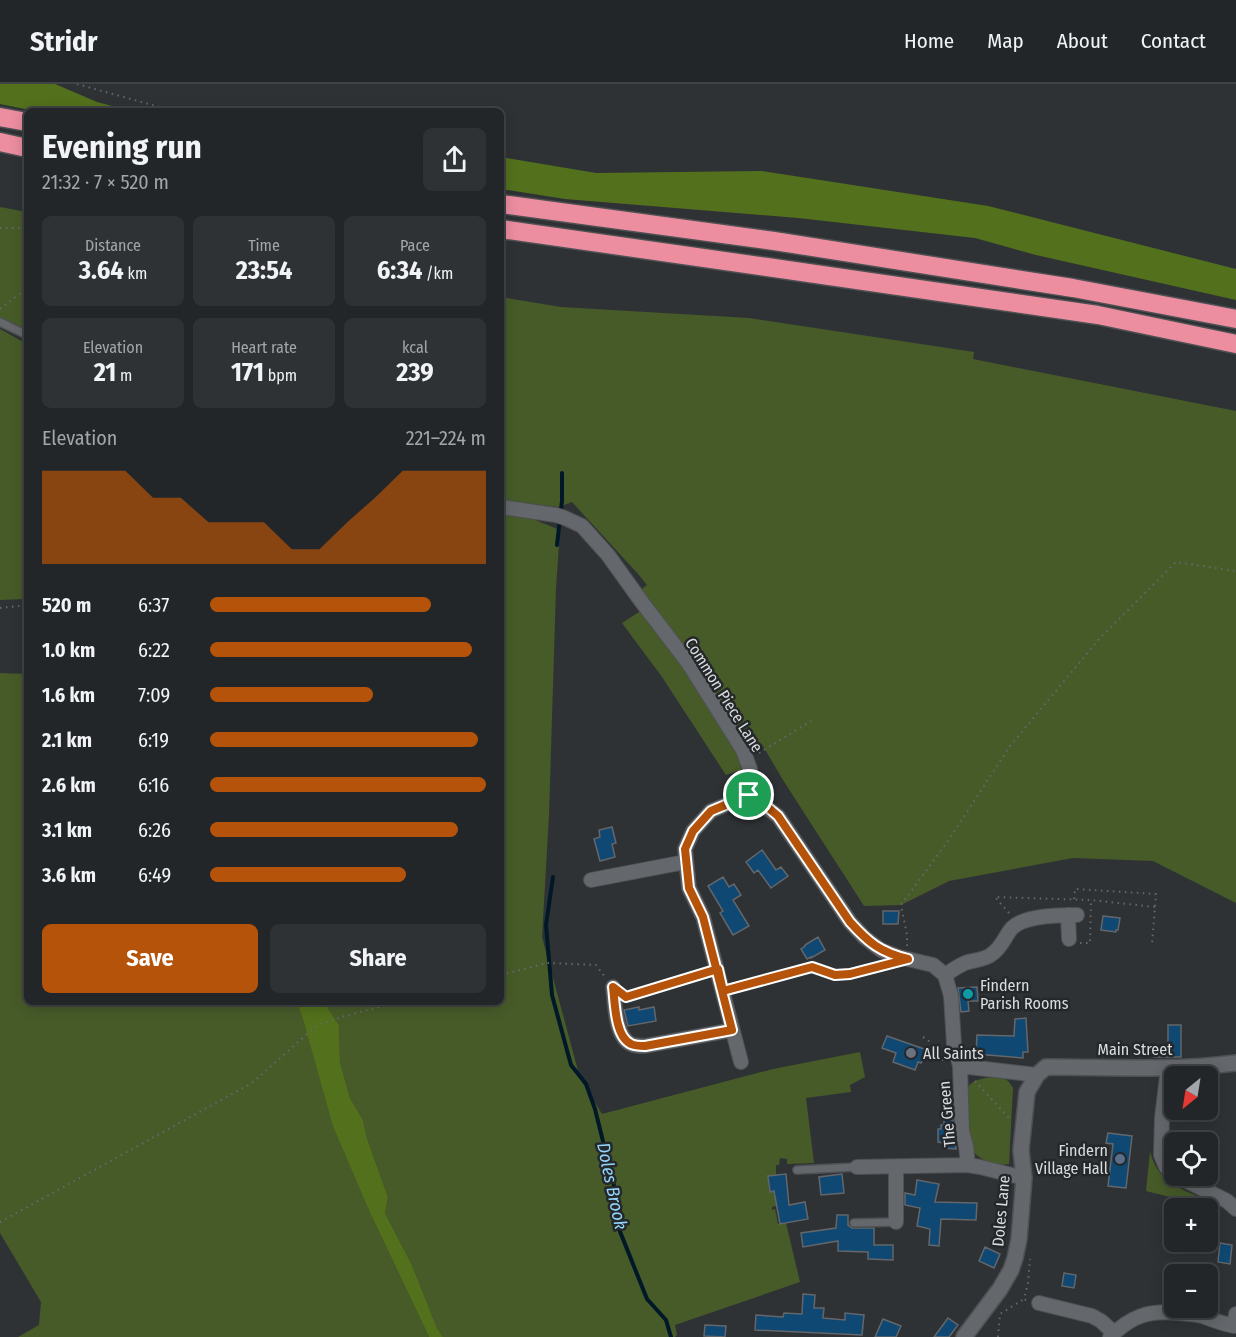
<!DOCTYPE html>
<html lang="en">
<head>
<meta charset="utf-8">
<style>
	body { margin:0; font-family:"Fira Sans Condensed",sans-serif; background:#2f3234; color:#f1f3f6; height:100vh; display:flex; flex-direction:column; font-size:22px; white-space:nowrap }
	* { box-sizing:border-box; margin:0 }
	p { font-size:20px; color:#a3a5a8 }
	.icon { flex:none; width:33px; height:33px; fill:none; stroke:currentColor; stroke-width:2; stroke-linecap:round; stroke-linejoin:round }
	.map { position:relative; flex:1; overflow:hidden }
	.panel { position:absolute; left:24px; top:24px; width:480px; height:897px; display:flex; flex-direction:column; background:#232628; border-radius:9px; box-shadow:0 3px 15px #0003,0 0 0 2px #404345 }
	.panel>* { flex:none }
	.needle { width:39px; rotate:210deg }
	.tools { position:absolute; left:1164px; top:982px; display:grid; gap:12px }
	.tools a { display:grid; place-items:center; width:54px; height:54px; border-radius:9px; background:#232628; box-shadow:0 3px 15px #0003,0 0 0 2px #404345; font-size:30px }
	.pin { position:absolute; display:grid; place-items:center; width:51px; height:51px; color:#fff; margin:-26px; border:3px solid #fff; border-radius:50%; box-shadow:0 2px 6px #0007 }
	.round { display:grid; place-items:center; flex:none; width:63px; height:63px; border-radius:9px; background:#2f3234 }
	.summary { display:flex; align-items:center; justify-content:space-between; height:102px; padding:0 18px }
	h1 { font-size:33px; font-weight:700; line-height:45px }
	.stats { display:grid; grid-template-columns:repeat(3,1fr); gap:9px; height:102px; padding:6px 18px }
	.stats div { display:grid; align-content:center; border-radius:9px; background:#2f3234; text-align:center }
	.stats b { font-size:26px; font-weight:700 }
	.stats small { font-size:16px; font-weight:400 }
	.stats p { font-size:16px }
	.chart { height:168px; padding:12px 18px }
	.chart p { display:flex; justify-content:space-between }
	.chart svg { width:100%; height:108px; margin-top:6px; fill:#b45309; opacity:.7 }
	.primary-button { display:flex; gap:12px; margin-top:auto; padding:12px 18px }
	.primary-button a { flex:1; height:69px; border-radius:9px; background:#b45309; color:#fff; font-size:24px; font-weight:700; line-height:69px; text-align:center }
	.primary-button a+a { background:#2f3234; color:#f1f3f6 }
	ul { padding:0 18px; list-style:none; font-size:20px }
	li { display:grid; grid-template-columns:96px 72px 1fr; align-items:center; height:45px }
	li i { height:15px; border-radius:8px; background:#b45309 }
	header { display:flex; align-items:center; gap:36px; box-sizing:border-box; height:84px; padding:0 30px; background:#232628; border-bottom:2px solid #404345 }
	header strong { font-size:28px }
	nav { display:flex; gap:33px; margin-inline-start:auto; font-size:21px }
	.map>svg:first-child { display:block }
	.green { fill:#475b29 }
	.forest { fill:#53711d }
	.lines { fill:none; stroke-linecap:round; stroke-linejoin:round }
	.stream { stroke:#001827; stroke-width:4 }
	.building { fill:#0f4873; stroke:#63666a; stroke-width:1.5 }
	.lane-casing { stroke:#4e5052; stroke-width:10 }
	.street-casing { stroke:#4e5052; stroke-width:16 }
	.secondary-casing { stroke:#4e5052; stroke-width:18 }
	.highway-casing { stroke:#4e5052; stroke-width:21 }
	.path { stroke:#66696c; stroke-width:2; stroke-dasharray:1.5 4.5; stroke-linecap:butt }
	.lane { stroke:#64676b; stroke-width:7 }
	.street { stroke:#64676b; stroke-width:14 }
	.secondary { stroke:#64676b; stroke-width:15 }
	.highway { stroke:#ec8da0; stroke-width:18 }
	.route-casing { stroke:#fff; stroke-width:12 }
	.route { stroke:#b45309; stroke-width:8 }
	.culture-dot { fill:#0f9aa8; stroke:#25282b; stroke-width:2 }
	.worship-dot { fill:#6b7280; stroke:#25282b; stroke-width:2 }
	.service-dot { fill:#5c6f8a; stroke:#25282b; stroke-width:2 }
	.labels { text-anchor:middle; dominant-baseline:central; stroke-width:5; stroke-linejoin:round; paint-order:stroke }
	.street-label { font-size:16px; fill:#dadcde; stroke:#25282b }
	.poi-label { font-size:16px; fill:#dadcde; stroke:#25282b; text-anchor:start }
	.water-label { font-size:18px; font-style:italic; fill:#92d5fc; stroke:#25282b }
</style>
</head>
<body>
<header>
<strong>Stridr</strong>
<nav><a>Home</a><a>Map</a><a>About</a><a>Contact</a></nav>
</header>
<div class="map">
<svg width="1236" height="1253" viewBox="0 0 1236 1253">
	<rect width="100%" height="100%" fill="#2f3235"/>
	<path class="green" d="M 0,123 L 27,128 L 27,245 L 0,234 Z
		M 501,213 L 561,223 L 749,234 L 974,268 L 973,275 L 1236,327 L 1236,819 L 1153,777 L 1073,774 L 949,797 L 901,821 L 864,822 L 783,696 L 763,662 L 758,658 L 736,669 L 743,685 L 726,691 L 662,593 L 622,539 L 650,521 L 638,508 L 647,501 L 639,491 L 572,418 L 559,423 L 501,416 Z
		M 0,245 L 27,260 L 27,515 L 0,516 Z
		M 501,429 L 530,434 L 560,446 L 556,504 L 549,731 L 542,853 L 580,994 L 602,1030 L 773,985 L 860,968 L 865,993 L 850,1001 L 851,1008 L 806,1014 L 814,1079 L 787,1080 L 787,1075 L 780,1074 L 779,1081 L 776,1081 L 776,1091 L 768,1092 L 769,1108 L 778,1108 L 787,1119 L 772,1123 L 772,1126 L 775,1125 L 778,1140 L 786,1139 L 800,1198 L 675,1241 L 677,1251 L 675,1253 L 443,1253 L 437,1244 L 412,1181 L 385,1129 L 388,1113 L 367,1054 L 363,1036 L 350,1014 L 340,978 L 339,941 L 324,918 L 501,918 Z
		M 0,589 L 27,590 L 27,918 L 297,918 L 305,942 L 372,1113 L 372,1133 L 429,1253 L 18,1253 L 39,1241 L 41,1218 L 0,1149 Z
		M 994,993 C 1004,993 1008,995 1013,1004 L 1009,1080 C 996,1082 978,1077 971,1064 C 968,1057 968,1040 967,1031 C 966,1023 964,1011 968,1003 C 973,995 985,994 994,993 Z
		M 1150,1068 C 1152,1074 1154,1080 1158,1086 C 1168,1103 1198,1112 1216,1119 L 1214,1124 L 1146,1107 Z"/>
	<path class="forest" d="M 0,0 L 55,0 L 97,18 L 131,27 L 35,27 L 0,20 Z
		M 501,73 L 596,89 L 762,87 L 988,122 L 1236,185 L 1236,216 L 1036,171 L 975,154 L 798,134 L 565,115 L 501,105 Z
		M 297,918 L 324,918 L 339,941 L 340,978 L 350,1014 L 363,1036 L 367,1054 L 388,1113 L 385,1129 L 412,1181 L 437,1244 L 443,1253 L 429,1253 L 372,1133 L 333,1042 L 305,942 Z"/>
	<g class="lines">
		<path class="stream" d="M 557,461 L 562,417 L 562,389
			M 553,793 L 546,841 L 552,911 L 571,981 L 586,1000 L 595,1025 L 620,1126 L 619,1145 L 647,1215 L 666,1236 L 671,1253"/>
	</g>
	<path class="building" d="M 612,743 L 616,759 L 612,760 L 615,773 L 600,777 L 594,755 L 600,753 L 599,746 Z
		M 762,766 L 776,786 L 781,783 L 788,792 L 771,804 L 758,786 L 754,789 L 746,778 Z
		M 723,793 L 729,803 L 734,800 L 741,811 L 733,816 L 749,842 L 733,851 L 720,829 L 723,827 L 708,802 Z
		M 883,827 L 899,827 L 898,840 L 883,840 Z
		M 1103,832 L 1120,834 L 1118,846 L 1116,846 L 1116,848 L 1101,846 Z
		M 818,853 L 825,866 L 811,874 L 811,873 L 807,875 L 801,865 L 805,862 L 805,861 Z
		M 977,903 L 978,917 L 968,917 L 969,927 L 961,928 L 958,904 Z
		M 639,923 L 639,926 L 654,923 L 656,937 L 628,942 L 624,926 Z
		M 1026,934 L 1028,968 L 1023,968 L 1023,974 L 976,970 L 977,951 L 1014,952 L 1015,935 Z
		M 1168,941 L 1181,941 L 1181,973 L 1154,973 L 1154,963 L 1168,962 Z
		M 887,952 L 927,966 L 921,979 L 918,978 L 915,986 L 893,978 L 896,969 L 882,964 Z
		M 944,1035 L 953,1036 L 953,1048 L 956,1065 L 944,1064 L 944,1059 L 938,1058 L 938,1045 L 941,1045 L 941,1041 L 944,1041 Z
		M 1108,1049 L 1132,1052 L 1126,1104 L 1108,1102 L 1113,1060 L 1106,1059 Z
		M 786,1090 L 789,1121 L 805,1118 L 808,1135 L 780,1140 L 774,1107 L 770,1108 L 768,1092 Z
		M 842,1090 L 844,1109 L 821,1111 L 819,1093 Z
		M 917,1096 L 939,1100 L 935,1118 L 977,1119 L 976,1136 L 941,1135 L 939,1162 L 929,1161 L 930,1145 L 917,1142 L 920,1124 L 905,1121 L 905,1109 L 915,1111 Z
		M 837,1131 L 848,1131 L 848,1141 L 852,1144 L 874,1144 L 874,1161 L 893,1161 L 893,1176 L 868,1175 L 868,1168 L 838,1167 L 838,1157 L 803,1163 L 801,1149 L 836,1144 Z
		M 1220,1159 L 1232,1161 L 1230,1180 L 1218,1178 Z
		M 985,1163 L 1000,1170 L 994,1184 L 979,1177 Z
		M 1064,1189 L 1076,1191 L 1074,1204 L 1062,1202 Z
		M 803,1210 L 815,1211 L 814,1224 L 824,1224 L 823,1234 L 845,1236 L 845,1229 L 864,1231 L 862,1251 L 755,1246 L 756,1231 L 783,1233 L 784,1229 L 802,1230 Z
		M 948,1234 L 958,1241 L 949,1253 L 934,1253 Z
		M 883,1235 L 901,1242 L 896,1253 L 875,1253 Z
		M 705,1241 L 726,1242 L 725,1253 L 704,1252 Z"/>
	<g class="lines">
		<g class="lane-casing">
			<path id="lane" d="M 0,238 L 27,251
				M 797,1086 L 857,1083
				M 854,1139 L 896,1138"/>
		</g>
		<g class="street-casing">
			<path id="street" d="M 501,423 L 556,431 L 565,434 L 582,442 L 608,471 L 641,517 L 689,580 L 743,666 L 750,685 L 748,704 L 749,711 L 778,732 L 850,838 L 864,853 L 881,866 L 899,873 L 933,881 L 945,891 L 951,912 L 954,960 L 960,982 L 962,1047 L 966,1062 L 968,1081
				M 591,796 L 685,778
				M 1068,831 L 1069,855
				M 945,891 C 951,887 958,882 965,879 C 974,876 985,876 992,870 C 1002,863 1005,852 1012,844 C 1025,831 1060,831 1077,831
				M 613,903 C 615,919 615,953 631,960 C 635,962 641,962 645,962 L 732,946
				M 741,978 L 703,833 L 689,804 L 685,765 L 693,747 L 711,727 L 749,711
				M 960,982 L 1037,991
				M 1168,984 L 1162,1034 L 1161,1071 L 1166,1083 L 1174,1090
				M 857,1083 L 968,1081 L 980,1083 L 1024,1094
				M 1177,1092 L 1227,1117 L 1236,1125
				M 896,1138 L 896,1083
				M 1039,1219 L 1092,1232 L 1101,1237 L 1114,1249
				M 1110,1253 C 1131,1232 1149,1226 1178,1229 C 1186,1230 1195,1230 1202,1232 C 1213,1236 1223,1240 1234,1242 L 1236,1230"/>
		</g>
		<g class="secondary-casing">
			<path id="secondary" d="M 964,1253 L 1000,1205 L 1011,1186 L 1015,1174 L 1019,1155 L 1024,1094 L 1021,1066 L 1027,1008 L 1037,991 L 1046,983 C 1109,983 1174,987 1236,979"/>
		</g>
		<g class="highway-casing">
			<path id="highway" d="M 0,33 L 27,38
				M 0,58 L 27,64
				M 501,120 L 774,157 L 1073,204 L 1236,235
				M 501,145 L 767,183 L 1098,231 L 1236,260"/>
		</g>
		<path class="path" d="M 77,0 L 163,24
			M 0,144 L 20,144 L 27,147
			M 0,225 L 27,204
			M 0,524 L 27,521
			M 759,669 L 811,637
			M 1074,815 L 1075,805 L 1156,810 L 1152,860
			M 1009,829 L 995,813 L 1091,816 L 1155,823
			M 1080,859 L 1090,859 L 1091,818
			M 907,862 L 907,851 L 901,821 L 948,757 L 1010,662 L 1100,554 L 1176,478 L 1236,487
			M 501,891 L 547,879 L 596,881 L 605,893
			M 734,904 L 812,883 L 835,891 L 850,890 L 882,882
			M 626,912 L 704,889
			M 923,953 C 936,960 936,971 946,979
			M 975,997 L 1010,1035
			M 0,1138 L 252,999 L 317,941 L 345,932 L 398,918
			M 1026,1216 L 1024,1215 L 1028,1199 L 1030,1175
			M 998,1253 L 1000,1230 L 1024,1215"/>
		<use href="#lane" class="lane"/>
		<use href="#street" class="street"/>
		<use href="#secondary" class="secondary"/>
		<use href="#highway" class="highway"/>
	</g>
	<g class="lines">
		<g class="route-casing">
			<path id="route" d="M 749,711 L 711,727 L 693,747 L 685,765 L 689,804 L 703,833 L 732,946 L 645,962 C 641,962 635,962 631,960 C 615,953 615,919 613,903 L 626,913 L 718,885 L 723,907 L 812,883 L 835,891 L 850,890 L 908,875 C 880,868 869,859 850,838 L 778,732 L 764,720 L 749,711"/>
		</g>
		<use href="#route" class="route"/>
	</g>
	<circle class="culture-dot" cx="968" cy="910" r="6"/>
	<circle class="worship-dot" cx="911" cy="969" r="6"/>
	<circle class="service-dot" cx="1120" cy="1075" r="6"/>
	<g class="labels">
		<g class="street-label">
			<text transform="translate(724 611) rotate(58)">Common Piece Lane</text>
			<text x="1135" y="965">Main Street</text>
			<text transform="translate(947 1030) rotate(-95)">The Green</text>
			<text transform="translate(1001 1127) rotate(-85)">Doles Lane</text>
		</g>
		<g class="poi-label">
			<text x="980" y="901">Findern<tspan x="980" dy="18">Parish Rooms</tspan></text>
			<text x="923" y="969">All Saints</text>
			<text x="1108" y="1066" text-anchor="end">Findern<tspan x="1108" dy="18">Village Hall</tspan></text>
		</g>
		<g class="water-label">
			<text transform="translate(612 1102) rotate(78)">Doles Brook</text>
		</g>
	</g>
</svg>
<div class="tools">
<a><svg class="needle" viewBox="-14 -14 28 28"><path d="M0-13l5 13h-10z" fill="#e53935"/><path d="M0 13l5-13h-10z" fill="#a3a5a8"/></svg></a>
<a><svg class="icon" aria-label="locate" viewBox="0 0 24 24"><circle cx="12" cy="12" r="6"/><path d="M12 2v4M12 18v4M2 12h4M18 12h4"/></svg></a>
<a>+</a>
<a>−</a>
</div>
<div class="pin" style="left:749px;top:711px;background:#1e9e55"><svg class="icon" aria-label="arrive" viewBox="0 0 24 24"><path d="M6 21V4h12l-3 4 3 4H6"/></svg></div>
<section class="panel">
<div class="summary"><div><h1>Evening run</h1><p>21:32 · 7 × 520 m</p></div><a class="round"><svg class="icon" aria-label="share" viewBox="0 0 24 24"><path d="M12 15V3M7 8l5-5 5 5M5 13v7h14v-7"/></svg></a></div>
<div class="stats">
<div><p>Distance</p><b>3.64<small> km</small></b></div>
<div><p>Time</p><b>23:54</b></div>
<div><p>Pace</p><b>6:34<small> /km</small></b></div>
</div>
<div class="stats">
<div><p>Elevation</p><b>21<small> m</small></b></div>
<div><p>Heart rate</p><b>171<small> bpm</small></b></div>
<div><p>kcal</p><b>239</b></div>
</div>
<div class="chart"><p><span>Elevation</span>221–224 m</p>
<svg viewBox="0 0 160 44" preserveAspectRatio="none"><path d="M0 44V6L10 6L20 6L30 6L40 17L50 17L60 27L70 27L80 27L90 38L100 38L110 27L120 17L130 6L140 6L150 6L160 6V44z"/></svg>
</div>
<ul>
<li><b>520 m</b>6:37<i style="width:80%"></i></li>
<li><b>1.0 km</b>6:22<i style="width:95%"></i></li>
<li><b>1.6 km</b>7:09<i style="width:59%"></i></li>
<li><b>2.1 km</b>6:19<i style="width:97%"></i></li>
<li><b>2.6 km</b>6:16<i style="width:100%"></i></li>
<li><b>3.1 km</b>6:26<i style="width:90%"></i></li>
<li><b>3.6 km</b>6:49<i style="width:71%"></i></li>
</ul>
<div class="primary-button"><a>Save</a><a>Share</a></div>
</section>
</div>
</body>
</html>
